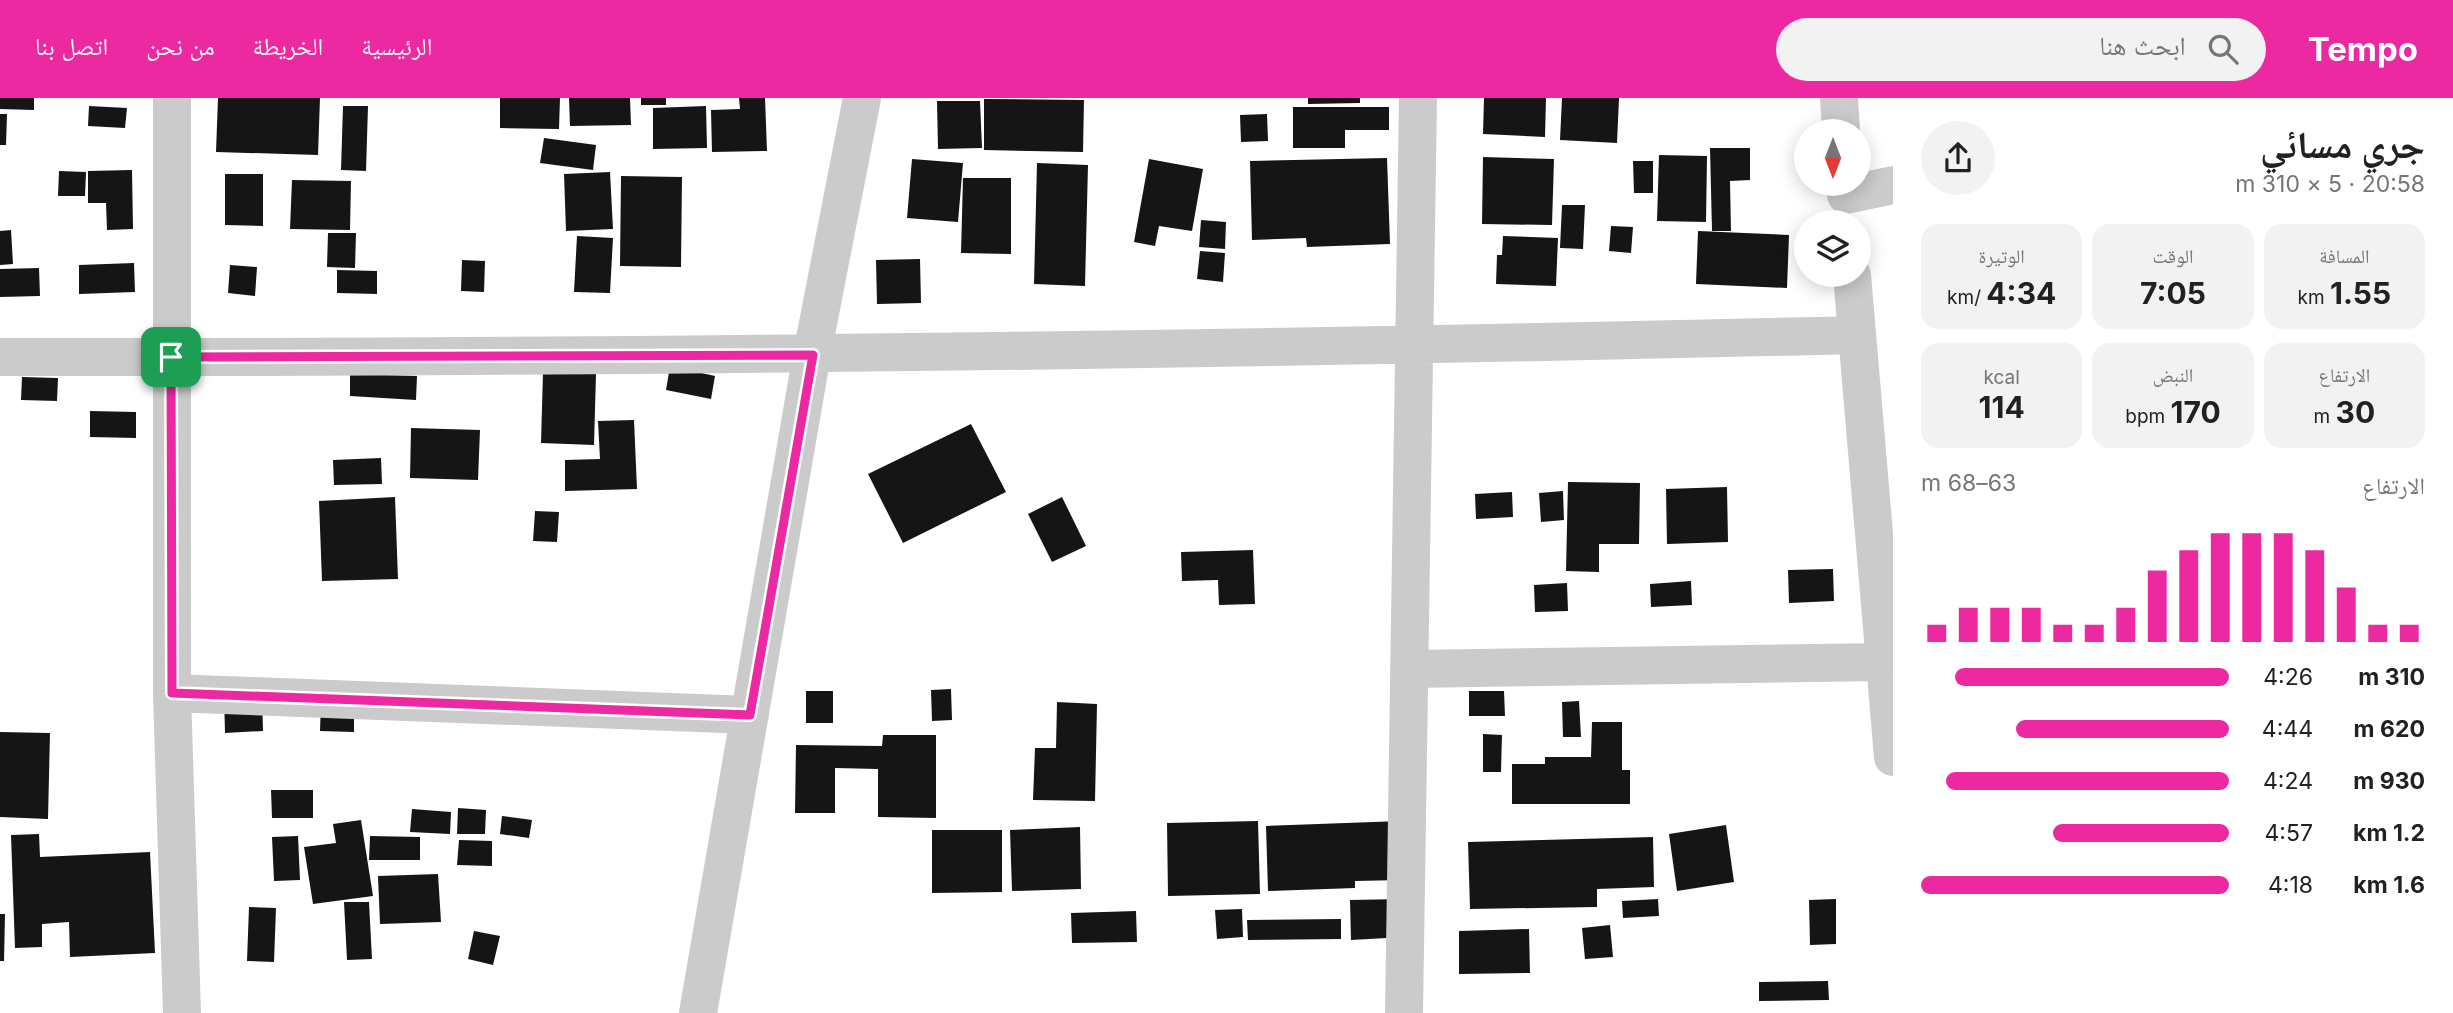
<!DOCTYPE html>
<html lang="ar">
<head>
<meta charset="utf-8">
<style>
	body { margin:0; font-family:Inter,"Noto Naskh Arabic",sans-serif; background:#f2f2f2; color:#202124; direction:rtl; height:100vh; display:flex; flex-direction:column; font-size:26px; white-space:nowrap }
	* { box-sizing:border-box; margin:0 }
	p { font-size:23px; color:#757577 }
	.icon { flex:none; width:38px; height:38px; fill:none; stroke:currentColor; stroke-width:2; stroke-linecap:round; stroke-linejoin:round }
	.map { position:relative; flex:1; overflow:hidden; direction:ltr }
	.side { display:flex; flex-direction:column; background:#fff; width:560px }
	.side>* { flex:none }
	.needle { width:46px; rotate:180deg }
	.buttons { position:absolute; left:1794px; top:21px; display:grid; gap:14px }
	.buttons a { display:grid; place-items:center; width:77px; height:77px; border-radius:50%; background:#fff; box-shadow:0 4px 18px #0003; font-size:35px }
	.pin { position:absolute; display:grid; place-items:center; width:60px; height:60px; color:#fff; margin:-30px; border-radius:14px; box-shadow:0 4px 10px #0006 }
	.round { display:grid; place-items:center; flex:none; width:74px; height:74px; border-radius:37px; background:#f2f2f2 }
	.summary { display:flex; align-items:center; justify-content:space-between; height:119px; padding:0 28px }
	h1 { font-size:38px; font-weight:700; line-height:52px }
	.figures { display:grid; grid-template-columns:repeat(3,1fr); gap:10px; height:119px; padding:7px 28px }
	.figures div { display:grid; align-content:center; border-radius:18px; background:#f2f2f2; text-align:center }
	.figures b { font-size:30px; font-weight:700 }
	.figures small { font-size:19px; font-weight:400 }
	.figures p { font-size:19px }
	.chart { height:196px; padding:14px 28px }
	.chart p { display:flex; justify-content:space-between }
	.chart svg { width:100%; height:126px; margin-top:7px; stroke:#ec29a1; stroke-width:6 }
	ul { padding:0 28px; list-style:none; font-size:23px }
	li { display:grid; grid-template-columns:112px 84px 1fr; align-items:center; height:52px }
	li i { height:18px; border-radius:9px; background:#ec29a1 }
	header { display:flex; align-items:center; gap:42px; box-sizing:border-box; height:98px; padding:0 35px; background:#ec29a1; color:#fff }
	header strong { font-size:33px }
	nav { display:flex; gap:38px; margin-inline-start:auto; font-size:24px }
	.search { width:490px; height:63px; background:#f2f2f2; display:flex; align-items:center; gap:18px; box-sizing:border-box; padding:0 24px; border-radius:38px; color:#757577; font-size:26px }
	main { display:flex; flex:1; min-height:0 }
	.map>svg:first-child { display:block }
	.building { fill:#151515 }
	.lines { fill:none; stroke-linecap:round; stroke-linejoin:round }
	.minor { stroke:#cbcbcb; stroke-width:38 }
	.route-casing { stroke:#fff; stroke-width:14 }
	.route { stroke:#ec29a1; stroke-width:9 }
</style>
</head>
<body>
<header>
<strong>Tempo</strong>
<div class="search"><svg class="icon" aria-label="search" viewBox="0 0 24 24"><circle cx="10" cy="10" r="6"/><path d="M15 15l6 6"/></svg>ابحث هنا</div>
<nav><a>الرئيسية</a><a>الخريطة</a><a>من نحن</a><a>اتصل بنا</a></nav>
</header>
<main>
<section class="side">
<div class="summary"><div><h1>جري مسائي</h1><p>20:58 · 5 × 310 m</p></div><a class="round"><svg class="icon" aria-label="share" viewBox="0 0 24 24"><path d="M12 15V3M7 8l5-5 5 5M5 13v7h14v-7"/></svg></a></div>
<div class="figures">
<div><p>المسافة</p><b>1.55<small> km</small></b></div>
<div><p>الوقت</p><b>7:05</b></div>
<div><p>الوتيرة</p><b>4:34<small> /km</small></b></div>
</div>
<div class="figures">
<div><p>الارتفاع</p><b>30<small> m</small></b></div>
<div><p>النبض</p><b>170<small> bpm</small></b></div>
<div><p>kcal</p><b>114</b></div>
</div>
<div class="chart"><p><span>الارتفاع</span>63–68 m</p>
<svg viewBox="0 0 160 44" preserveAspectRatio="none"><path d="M5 44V38M15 44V32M25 44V32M35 44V32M45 44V38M55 44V38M65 44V32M75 44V19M85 44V12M95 44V6M105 44V6M115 44V6M125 44V12M135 44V25M145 44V38M155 44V38"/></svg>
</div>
<ul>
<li><b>310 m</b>4:26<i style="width:89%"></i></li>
<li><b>620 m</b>4:44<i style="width:69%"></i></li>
<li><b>930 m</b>4:24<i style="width:92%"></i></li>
<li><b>1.2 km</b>4:57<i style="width:57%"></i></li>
<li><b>1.6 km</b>4:18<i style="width:100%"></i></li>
</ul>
</section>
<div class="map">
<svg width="1893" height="915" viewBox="0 0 1893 915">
	<rect width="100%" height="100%" fill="#fff"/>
	<path class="building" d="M 0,0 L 34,0 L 34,12 L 0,11 Z
		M 218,0 L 320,0 L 318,57 L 216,54 Z
		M 500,0 L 560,0 L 559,31 L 500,30 Z
		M 569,0 L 630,0 L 631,27 L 570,28 Z
		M 641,0 L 666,0 L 666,7 L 641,7 Z
		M 739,0 L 765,0 L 767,53 L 712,54 L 711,12 L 740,11 Z
		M 1308,0 L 1360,0 L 1360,5 L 1308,6 Z
		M 1484,0 L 1546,0 L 1545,39 L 1483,36 Z
		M 1562,0 L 1619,0 L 1617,45 L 1560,42 Z
		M 984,1 L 1084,2 L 1083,54 L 984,52 Z
		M 937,3 L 980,3 L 982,50 L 938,51 Z
		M 89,8 L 127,10 L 125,30 L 88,28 Z
		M 343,8 L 368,8 L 366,73 L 341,72 Z
		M 706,8 L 707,50 L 653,51 L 653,10 Z
		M 1293,9 L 1389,9 L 1389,32 L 1345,32 L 1345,50 L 1293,50 Z
		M 0,16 L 7,16 L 6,47 L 0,47 Z
		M 1267,16 L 1268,43 L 1241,44 L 1240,17 Z
		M 544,40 L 596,47 L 593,72 L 540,65 Z
		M 1710,50 L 1750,50 L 1750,82 L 1730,83 L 1731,133 L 1712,133 Z
		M 1659,57 L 1707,58 L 1706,124 L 1657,123 Z
		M 1483,59 L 1554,61 L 1552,127 L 1482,126 Z
		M 1387,60 L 1390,146 L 1307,149 L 1306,140 L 1252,142 L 1250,63 Z
		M 912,61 L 963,65 L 958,124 L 907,120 Z
		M 1149,61 L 1203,71 L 1192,133 L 1159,128 L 1155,148 L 1134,144 Z
		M 1633,63 L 1653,63 L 1653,95 L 1634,95 Z
		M 1037,65 L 1088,67 L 1085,188 L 1034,186 Z
		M 132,72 L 133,131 L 107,132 L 106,105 L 88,105 L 88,73 Z
		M 59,73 L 86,74 L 85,98 L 58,98 Z
		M 610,74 L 613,131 L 566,133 L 564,76 Z
		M 225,76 L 263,76 L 263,128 L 225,127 Z
		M 621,78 L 682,79 L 681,169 L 620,168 Z
		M 963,80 L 1011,80 L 1011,156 L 961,155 Z
		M 292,82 L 351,83 L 350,132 L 290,131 Z
		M 1562,107 L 1585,107 L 1583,151 L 1560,150 Z
		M 1201,122 L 1226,124 L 1225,151 L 1199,149 Z
		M 1611,128 L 1633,129 L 1631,155 L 1609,153 Z
		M 11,132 L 13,166 L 0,167 L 0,133 Z
		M 1698,133 L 1789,137 L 1787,190 L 1696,186 Z
		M 328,135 L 356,135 L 355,170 L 327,169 Z
		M 577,138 L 613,140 L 610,195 L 574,194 Z
		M 1503,138 L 1558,140 L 1556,188 L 1496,186 L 1497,157 L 1502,157 Z
		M 1200,153 L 1225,155 L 1223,184 L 1197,181 Z
		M 920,161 L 921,205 L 877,206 L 876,162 Z
		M 462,162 L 485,163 L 484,194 L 461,193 Z
		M 134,165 L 135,194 L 79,196 L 79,167 Z
		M 230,167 L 257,169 L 255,198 L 228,195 Z
		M 39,170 L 40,198 L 0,199 L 0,171 Z
		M 337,172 L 377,173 L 377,196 L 337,195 Z
		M 670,268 L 715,278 L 711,301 L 666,292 Z
		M 543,274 L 596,276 L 594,347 L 541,345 Z
		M 350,276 L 417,278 L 416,302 L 350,298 Z
		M 22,279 L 58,280 L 57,303 L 21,302 Z
		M 90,313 L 136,314 L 136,340 L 90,339 Z
		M 634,322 L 637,391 L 565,393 L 565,362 L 600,361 L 598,323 Z
		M 971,326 L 1006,394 L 903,445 L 868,376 Z
		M 411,330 L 480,332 L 478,382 L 410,380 Z
		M 381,360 L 382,386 L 334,387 L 333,362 Z
		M 1568,384 L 1640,385 L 1639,446 L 1599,446 L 1599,474 L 1566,473 Z
		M 1727,389 L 1728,444 L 1667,446 L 1666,391 Z
		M 1563,393 L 1564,422 L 1541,424 L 1539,395 Z
		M 1512,394 L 1513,419 L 1476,421 L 1475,396 Z
		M 395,399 L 398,481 L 322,483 L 319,403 Z
		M 1062,399 L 1086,448 L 1052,464 L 1028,416 Z
		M 535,413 L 559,414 L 557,444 L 533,443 Z
		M 1253,452 L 1255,506 L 1219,507 L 1218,482 L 1182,483 L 1181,454 Z
		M 1833,471 L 1834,503 L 1789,505 L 1788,472 Z
		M 1691,483 L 1692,507 L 1651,509 L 1650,486 Z
		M 1567,485 L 1568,513 L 1535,514 L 1534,487 Z
		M 951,591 L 952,622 L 932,623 L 931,592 Z
		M 806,593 L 833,593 L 833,625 L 806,625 Z
		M 1469,593 L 1504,593 L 1505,618 L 1469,618 Z
		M 262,595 L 263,633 L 225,635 L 224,597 Z
		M 321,603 L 354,604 L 354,634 L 320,633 Z
		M 1579,603 L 1581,639 L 1563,639 L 1562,604 Z
		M 1057,604 L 1097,606 L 1095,703 L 1033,702 L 1035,650 L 1056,650 Z
		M 1592,624 L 1622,624 L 1622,672 L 1630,672 L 1630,706 L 1512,706 L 1512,666 L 1545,666 L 1545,659 L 1591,659 Z
		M 0,634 L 50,635 L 48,721 L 0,719 Z
		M 1483,636 L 1502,637 L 1501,674 L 1483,674 Z
		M 883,637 L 936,637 L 936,720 L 878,719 L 878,671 L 835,670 L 835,715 L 795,715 L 796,647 L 882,648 Z
		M 271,692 L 313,692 L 313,720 L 272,720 Z
		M 458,710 L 486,712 L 485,736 L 457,736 Z
		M 412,711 L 451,714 L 450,736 L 410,734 Z
		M 502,718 L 532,722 L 529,740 L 500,736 Z
		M 361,722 L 373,798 L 313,806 L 304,749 L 336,745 L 333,726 Z
		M 1258,723 L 1260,796 L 1168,798 L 1167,725 Z
		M 1401,723 L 1403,782 L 1355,783 L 1355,790 L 1268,793 L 1266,728 Z
		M 1726,727 L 1734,784 L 1677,793 L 1669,736 Z
		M 1080,729 L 1081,791 L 1012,793 L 1010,732 Z
		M 932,732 L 1002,732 L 1002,794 L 932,795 Z
		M 39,736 L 40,759 L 150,754 L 155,855 L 70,859 L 69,824 L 42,826 L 42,849 L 15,850 L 11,737 Z
		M 298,738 L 300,782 L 274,783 L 272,739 Z
		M 370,738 L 420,739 L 420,762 L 369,762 Z
		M 1653,739 L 1654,789 L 1597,791 L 1597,809 L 1470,811 L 1468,744 Z
		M 459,742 L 492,743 L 492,768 L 457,767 Z
		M 438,776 L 441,824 L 380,826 L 378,778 Z
		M 1403,801 L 1404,839 L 1351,842 L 1350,802 Z
		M 1658,801 L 1659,818 L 1623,820 L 1622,803 Z
		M 1836,801 L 1836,846 L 1810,847 L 1809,802 Z
		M 344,804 L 369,804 L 372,861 L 347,862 Z
		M 249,809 L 276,810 L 274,864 L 247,863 Z
		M 1242,811 L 1243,839 L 1217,841 L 1215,812 Z
		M 1136,813 L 1137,844 L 1072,845 L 1071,815 Z
		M 0,816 L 5,816 L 4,863 L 0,863 Z
		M 1341,821 L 1341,841 L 1248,842 L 1247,822 Z
		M 1610,827 L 1613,859 L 1585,861 L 1582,830 Z
		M 1529,831 L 1530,875 L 1459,876 L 1459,833 Z
		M 474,833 L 500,838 L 493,867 L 468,861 Z
		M 1828,883 L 1829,902 L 1759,903 L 1759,884 Z"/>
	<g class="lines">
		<path class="minor" d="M 172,0 L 172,595 L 182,915
			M 1839,0 L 1841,33
			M 1846,97 L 1893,87
			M 1852,177 L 1893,659
			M 0,259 C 619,260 1238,252 1857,237
			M 1409,571 L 1884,564
			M 172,595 L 750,617
			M 698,915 L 812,256 L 862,0
			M 1404,915 L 1418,0"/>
	</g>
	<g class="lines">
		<g class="route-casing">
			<path id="route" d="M 813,257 L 750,617 L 172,595 L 171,259 Z"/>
		</g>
		<use href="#route" class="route"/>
	</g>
</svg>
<div class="buttons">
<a><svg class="needle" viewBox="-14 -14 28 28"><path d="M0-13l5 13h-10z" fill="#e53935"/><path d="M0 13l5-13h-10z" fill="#757577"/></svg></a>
<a><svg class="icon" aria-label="layers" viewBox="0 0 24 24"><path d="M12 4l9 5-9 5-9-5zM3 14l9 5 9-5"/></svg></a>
</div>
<div class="pin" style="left:171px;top:259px;background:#1e9e55"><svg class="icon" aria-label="arrive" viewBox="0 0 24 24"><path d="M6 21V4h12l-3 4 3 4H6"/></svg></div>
</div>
</main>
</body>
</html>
